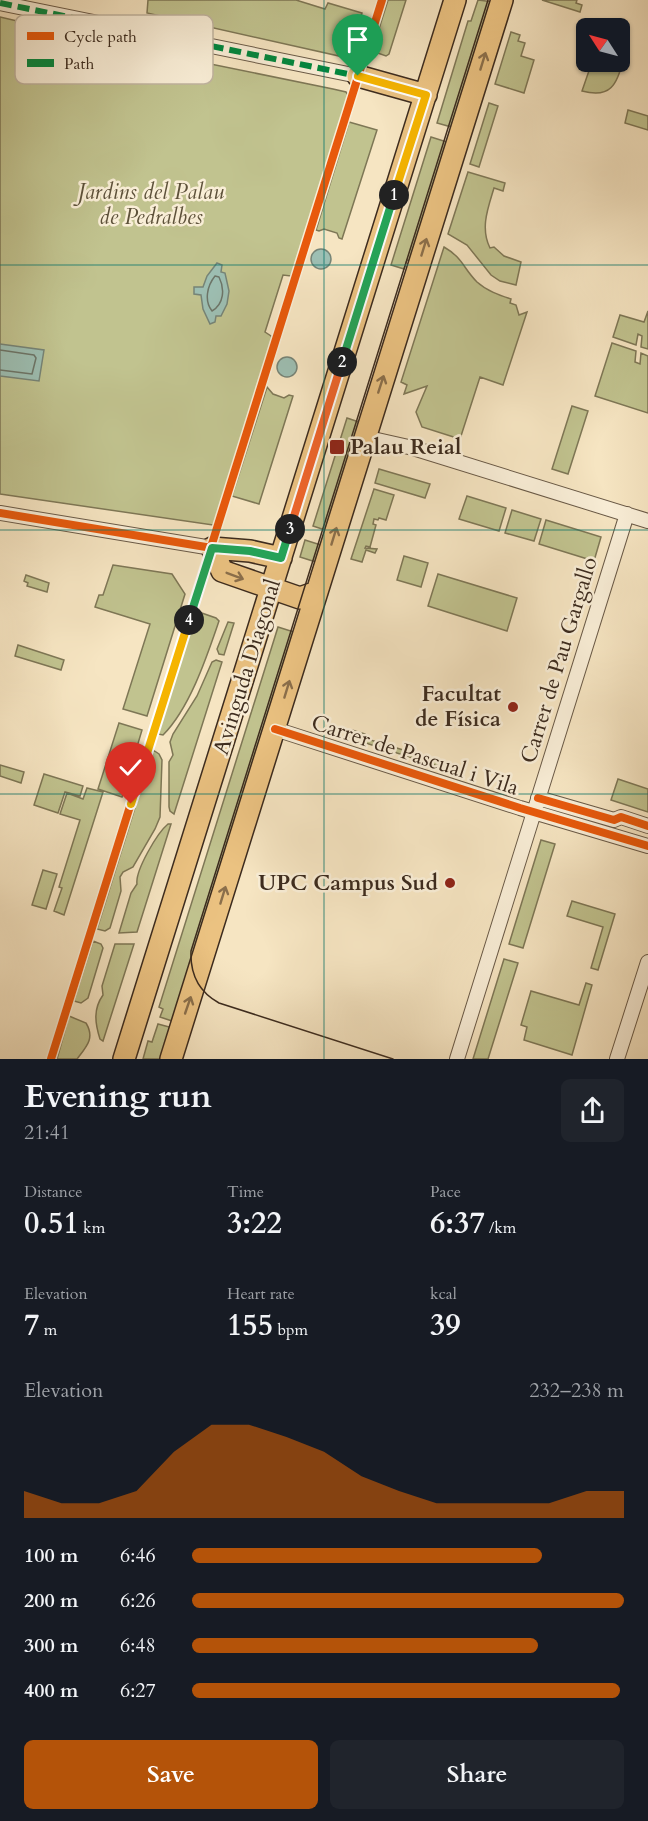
<!DOCTYPE html>
<html lang="en">
<head>
<meta charset="utf-8">
<style>
	body { margin:0; font-family:Cardo,serif; background:#20242c; color:#f1f3f6; height:100vh; display:flex; flex-direction:column; font-size:22px; white-space:nowrap }
	* { box-sizing:border-box; margin:0 }
	p { font-size:20px; color:#9ea1a6 }
	.icon { flex:none; width:33px; height:33px; fill:none; stroke:currentColor; stroke-width:2; stroke-linecap:round; stroke-linejoin:round }
	.map { position:relative; height:1059px; overflow:hidden }
	.details { display:flex; flex-direction:column; background:#171b24; flex:1 }
	.details>* { flex:none }
	.needle { width:39px; rotate:306deg }
	.controls { position:absolute; left:576px; top:18px; display:grid; gap:12px }
	.controls a { display:grid; place-items:center; width:54px; height:54px; border-radius:9px; background:#171b24; box-shadow:0 2px 4px #0004; font-size:30px }
	.pin { position:absolute; display:grid; place-items:center; width:51px; height:51px; color:#fff; margin:-62px -26px; border-radius:50% 50% 50% 0; rotate:-45deg; box-shadow:0 0 6px #0007 }
	.pin .icon { rotate:45deg }
	.km { position:absolute; width:30px; height:30px; margin:-15px; border-radius:50%; background:#222; color:#fff; font-size:16px; line-height:30px; text-align:center }
	.round { display:grid; place-items:center; flex:none; width:63px; height:63px; border-radius:9px; background:#20242c }
	.headline { display:flex; align-items:center; justify-content:space-between; height:102px; padding:0 24px }
	h1 { font-size:33px; font-weight:700; line-height:45px }
	.stats { display:grid; grid-template-columns:repeat(3,1fr); gap:9px; height:102px; padding:6px 24px }
	.stats div { display:grid; align-content:center }
	.stats b { font-size:30px; font-weight:700 }
	.stats small { font-size:16px; font-weight:400 }
	.stats p { font-size:16px }
	.chart { height:168px; padding:12px 24px }
	.chart p { display:flex; justify-content:space-between }
	.chart svg { width:100%; height:108px; margin-top:6px; fill:#b45309; opacity:.7 }
	.primary-button { display:flex; gap:12px; margin-top:auto; padding:12px 24px }
	.primary-button a { flex:1; height:69px; border-radius:9px; background:#b45309; color:#fff; font-size:24px; font-weight:700; line-height:69px; text-align:center }
	.primary-button a+a { background:#20242c; color:#f1f3f6 }
	ul { padding:0 24px; list-style:none; font-size:20px }
	li { display:grid; grid-template-columns:96px 72px 1fr; align-items:center; height:45px }
	li i { height:15px; border-radius:8px; background:#b45309 }
	.map>svg:first-child { display:block }
	.green { fill:#c1c38f; stroke:#7e7756; stroke-width:1.5 }
	.water { fill:#9dbfb3; stroke:#768477; stroke-width:1.5 }
	.lines { fill:none; stroke-linecap:round; stroke-linejoin:round }
	.shore { stroke:#6c7568; stroke-width:1.5 }
	.street-casing { stroke:#6a5a47; stroke-width:16 }
	.primary-casing { stroke:#3c2b1e; stroke-width:24 }
	.street { stroke:#f9eed7; stroke-width:14 }
	.primary { stroke:#ebc281; stroke-width:21 }
	.tram { stroke:#3c2b1e; stroke-width:1.5 }
	.quiet { stroke:#00873e; stroke-width:6; stroke-dasharray:12 6; stroke-linecap:butt }
	.cycleway-casing { stroke:#f9eed7; stroke-width:11 }
	.cycleway { stroke:#e8590c; stroke-width:8 }
	.oneway { stroke:#8b6f4b }
	.split-1-casing { stroke:#fff; stroke-width:12 }
	.split-2-casing { stroke:#fff; stroke-width:12 }
	.split-3-casing { stroke:#fff; stroke-width:12 }
	.split-4-casing { stroke:#fff; stroke-width:12 }
	.split-5-casing { stroke:#fff; stroke-width:12 }
	.split-1 { stroke:#f5b400; stroke-width:8 }
	.split-2 { stroke:#22a559; stroke-width:8 }
	.split-3 { stroke:#f0652b; stroke-width:8 }
	.split-4 { stroke:#22a559; stroke-width:8 }
	.split-5 { stroke:#f5b400; stroke-width:8 }
	.grid { fill:none; stroke:#0f766e; stroke-width:1.5; stroke-opacity:0.55 }
	.poi-dot { fill:#8f2418; stroke:#f9eed7; stroke-width:2 }
	.labels { text-anchor:middle; dominant-baseline:central; stroke-width:5; stroke-linejoin:round; paint-order:stroke }
	.park-label { font-size:22px; font-style:italic; fill:#5d513a; stroke:#f9eed7 }
	.poi-label { font-size:22px; font-weight:bold; fill:#3c2b1e; stroke:#f9eed7; text-anchor:end }
	.street-label { font-size:22px; fill:#3c2b1e; stroke:#f9eed7 }
	.key { fill:#f9eed7; stroke:#c0b4a0; stroke-width:1.5 }
	.key-label { font-size:16px; fill:#3c2b1e }
</style>
</head>
<body>
<div class="map">
<svg width="648" height="1059" viewBox="0 0 648 1059">
	<rect width="100%" height="100%" fill="#f6e5c2"/>
	<filter id="stains"><feTurbulence type="fractalNoise" baseFrequency=".00333" numOctaves="4"/><feColorMatrix values="0 0 0 0 .2 0 0 0 0 .09 0 0 0 0 .02 0 0 0 .5 -.17"/></filter>
	<radialGradient id="worn" r=".72"><stop offset=".6" stop-color="#630" stop-opacity="0"/><stop offset="1" stop-color="#630" stop-opacity=".3"/></radialGradient>
	<path class="green" d="M 148,0 L 296,0 L 325,9 L 328,3 L 362,13 L 348,58 L 147,13 Z
		M 388,0 L 406,0 L 389,54 L 386,56 L 372,51 Z
		M 478,0 L 494,2 L 455,128 L 437,123 L 468,21 L 471,21 Z
		M 542,0 L 577,0 L 576,3 L 582,5 L 580,12 Z
		M 0,17 L 132,48 L 333,89 L 346,92 L 348,95 L 293,273 L 291,276 L 283,275 L 265,332 L 271,336 L 273,340 L 215,523 L 213,525 L 0,494 Z
		M 511,32 L 520,35 L 518,41 L 525,43 L 521,56 L 534,60 L 524,93 L 495,84 Z
		M 620,58 L 624,59 C 616,84 612,99 582,91 L 592,62 L 620,62 Z
		M 489,103 L 498,106 L 479,167 L 470,164 Z
		M 628,110 L 648,116 L 648,130 L 625,123 Z
		M 349,122 L 377,130 L 342,239 L 339,238 L 337,233 L 324,229 L 319,231 L 316,230 Z
		M 431,137 L 450,143 L 413,262 L 407,260 L 404,269 L 391,265 Z
		M 468,172 L 505,183 L 503,191 L 494,188 C 488,208 480,228 490,248 L 494,247 L 504,256 L 521,262 L 516,285 L 500,281 L 491,275 L 467,245 L 448,234 Z
		M 444,247 C 463,258 463,268 477,282 C 487,291 499,295 511,299 L 510,303 L 516,305 L 519,315 L 527,312 L 503,385 L 480,377 L 460,439 L 422,427 L 416,412 L 427,386 L 404,394 L 407,385 L 401,382 Z
		M 648,311 L 648,349 L 641,347 L 642,336 L 638,334 L 636,345 L 613,337 L 620,315 L 644,322 Z
		M 612,343 L 636,351 L 635,362 L 640,364 L 641,353 L 648,356 L 648,413 L 595,396 Z
		M 267,387 L 273,394 L 284,398 L 289,395 L 293,396 L 259,504 L 232,496 Z
		M 572,406 L 588,411 L 568,474 L 552,469 Z
		M 347,418 L 362,423 L 328,531 L 313,526 Z
		M 379,469 L 430,484 L 425,498 L 375,483 Z
		M 374,489 L 394,495 L 386,520 L 379,518 L 378,520 L 374,519 L 373,524 L 376,525 L 370,547 L 366,546 L 365,548 L 377,549 L 375,553 L 366,550 L 362,562 L 351,559 Z
		M 467,496 L 506,508 L 499,531 L 459,519 Z
		M 512,510 L 541,519 L 534,541 L 505,533 Z
		M 546,520 L 601,537 L 594,561 L 539,544 Z
		M 305,540 L 324,546 L 319,563 L 300,557 Z
		M 404,556 L 428,563 L 421,587 L 397,580 Z
		M 113,565 L 172,574 L 185,594 L 147,716 L 123,709 L 150,624 L 95,607 L 99,595 L 103,595 Z
		M 438,574 L 517,598 L 507,631 L 428,606 Z
		M 26,575 L 49,583 L 47,592 L 27,586 L 28,583 L 24,581 Z
		M 196,611 L 216,618 L 219,621 C 207,656 190,708 163,735 L 158,734 Z
		M 228,622 L 234,623 L 224,655 L 219,654 L 217,649 Z
		M 278,627 L 297,633 L 175,1022 L 160,1017 L 163,1009 L 159,1007 Z
		M 18,645 L 64,660 L 61,670 L 15,656 Z
		M 216,660 L 222,662 L 174,814 L 170,811 L 169,807 L 169,762 L 173,755 L 170,742 L 173,734 L 197,696 L 212,662 Z
		M 119,723 L 142,730 L 122,797 L 98,789 Z
		M 352,730 L 365,734 L 364,738 L 449,764 L 447,769 L 350,738 Z
		M 153,750 L 159,754 L 162,760 L 160,817 L 155,829 L 133,867 L 123,872 L 120,877 L 121,891 L 110,928 L 105,931 L 97,929 Z
		M 0,765 L 24,772 L 21,783 L 0,776 Z
		M 44,774 L 83,786 L 80,796 L 65,792 L 58,813 L 34,805 Z
		M 618,779 L 648,789 L 648,812 L 611,800 Z
		M 87,788 L 103,792 L 64,915 L 54,911 L 62,888 L 59,887 L 80,820 L 60,814 L 67,793 L 83,799 Z
		M 168,824 L 171,824 L 137,932 L 119,933 L 131,893 L 137,884 C 135,871 157,833 168,824 Z
		M 541,840 L 555,844 L 523,948 L 509,944 Z
		M 43,870 L 57,874 L 46,909 L 32,905 Z
		M 572,901 L 615,914 L 598,970 L 591,968 L 603,927 L 567,916 Z
		M 93,941 L 101,944 L 103,948 L 88,998 L 81,1003 L 74,1001 Z
		M 115,944 L 134,944 L 103,1041 L 100,1039 C 95,1023 93,1009 103,995 L 102,986 Z
		M 504,959 L 518,963 L 488,1059 L 473,1059 Z
		M 586,983 L 592,985 L 572,1055 L 524,1040 L 527,1027 L 521,1025 L 531,991 L 579,1005 Z
		M 69,1016 L 86,1023 C 95,1038 87,1046 77,1059 L 57,1059 Z
		M 158,1024 L 173,1028 L 163,1059 L 143,1059 L 148,1041 L 152,1042 Z"/>
	<path class="water" d="M311 259a10 10 0 1 1 20 0a10 10 0 1 1-20 0Z
		M 217,263 L 222,265 L 221,272 L 225,273 L 229,291 L 227,304 L 221,316 L 216,316 L 215,322 L 210,324 L 203,309 L 201,295 L 194,294 L 194,287 L 203,287 L 207,276 Z
		M 0,344 L 44,350 L 39,381 L 0,376 Z
		M277 367a10 10 0 1 1 20 0a10 10 0 1 1-20 0Z"/>
	<g class="lines">
		<path class="shore" d="M 215,276 L 219,277 C 225,289 224,304 212,311 C 204,301 207,286 215,276 Z
			M 0,350 L 34,355 L 36,358 L 32,374 L 0,370"/>
		<g class="street-casing">
			<path id="street" d="M 0,3 L 358,76
				M 364,437 L 413,448 L 648,521
				M 0,513 L 212,548
				M 275,729 L 520,808 L 648,846
				M 538,798 L 614,820 L 621,817 L 648,826
				M 457,1059 L 627,514
				M 617,1059 L 648,962"/>
		</g>
		<g class="primary-casing">
			<path id="primary" d="M 358,76 L 426,95
				M 281,558 L 250,551 L 212,548 L 222,571 L 300,598 L 317,592
				M 124,1059 L 455,0
				M 171,1059 L 502,0"/>
		</g>
		<use href="#street" class="street"/>
		<use href="#primary" class="primary"/>
		<path class="tram" d="M 393,1059 L 219,1003 C 199,992 190,974 191,951 L 488,0"/>
		<path class="quiet" d="M 0,3 L 358,76"/>
		<g class="cycleway-casing">
			<path id="cycleway" d="M 0,513 L 212,548
				M 275,729 L 520,808 L 648,846
				M 538,798 L 614,820 L 621,817 L 648,826
				M 51,1059 L 382,0"/>
		</g>
		<use href="#cycleway" class="cycleway"/>
	</g>
	<defs><path id="oneway-shaft" d="M-6 0H5M1.5-3L5.5 0L1.5 3" fill="none" stroke-width="1.6" stroke-linecap="round" stroke-linejoin="round" transform="scale(1.5)"/></defs>
	<g class="oneway">
		<use href="#oneway-shaft" transform="translate(483 61) rotate(-73)"/>
		<use href="#oneway-shaft" transform="translate(424 247) rotate(-73)"/>
		<use href="#oneway-shaft" transform="translate(381 384) rotate(-72)"/>
		<use href="#oneway-shaft" transform="translate(334 536) rotate(-73)"/>
		<use href="#oneway-shaft" transform="translate(235 576) rotate(21)"/>
		<use href="#oneway-shaft" transform="translate(287 689) rotate(-73)"/>
		<use href="#oneway-shaft" transform="translate(223 895) rotate(-73)"/>
		<use href="#oneway-shaft" transform="translate(188 1005) rotate(-71)"/>
	</g>
	<g class="lines">
		<g class="split-1-casing">
			<path id="split-1" d="M 358,76 L 426,95 L 394,195"/>
		</g>
		<g class="split-2-casing">
			<path id="split-2" d="M 342,362 L 394,195"/>
		</g>
		<g class="split-3-casing">
			<path id="split-3" d="M 290,529 L 342,362"/>
		</g>
		<g class="split-4-casing">
			<path id="split-4" d="M 189,620 L 212,548 L 250,551 L 281,558 L 290,529"/>
		</g>
		<g class="split-5-casing">
			<path id="split-5" d="M 131,804 L 189,620"/>
		</g>
		<use href="#split-1" class="split-1"/>
		<use href="#split-2" class="split-2"/>
		<use href="#split-3" class="split-3"/>
		<use href="#split-4" class="split-4"/>
		<use href="#split-5" class="split-5"/>
	</g>
	<path class="grid" d="M 324,0 L 324,1059M 0,265 L 648,265M 0,530 L 648,530M 0,794 L 648,794"/>
	<g class="poi-dot">
		<rect x="329" y="439" width="16" height="16" rx="3"/>
		<circle cx="513" cy="707" r="6"/>
		<circle cx="450" cy="883" r="6"/>
	</g>
	<g class="labels">
		<g class="park-label">
			<text x="151" y="192">Jardins del Palau<tspan x="151" dy="25">de Pedralbes</tspan></text>
		</g>
		<g class="poi-label">
			<text x="350" y="447" text-anchor="start">Palau Reial</text>
			<text x="501" y="694">Facultat<tspan x="501" dy="25">de Física</tspan></text>
			<text x="438" y="883">UPC Campus Sud</text>
		</g>
		<g class="street-label">
			<text transform="translate(559 660) rotate(-73)">Carrer de Pau Gargallo</text>
			<text transform="translate(247 667) rotate(-73)">Avinguda Diagonal</text>
			<text transform="translate(415 755) rotate(18)">Carrer de Pascual i Vila</text>
		</g>
	</g>
	<rect x="15" y="15" width="198" height="69" rx="9" class="key"/>
	<rect x="27" y="32" width="27" height="8" fill="#e8590c"/>
	<rect x="27" y="59" width="27" height="8" fill="#00873e"/>
	<g class="key-label">
		<text x="64" y="42">Cycle path</text>
		<text x="64" y="69">Path</text>
	</g>
	<rect width="100%" height="100%" filter="url(#stains)"/>
	<rect width="100%" height="100%" fill="url(#worn)"/>
</svg>
<div class="controls">
<a><svg class="needle" viewBox="-14 -14 28 28"><path d="M0-13l5 13h-10z" fill="#e53935"/><path d="M0 13l5-13h-10z" fill="#9ea1a6"/></svg></a>
</div>
<div class="pin" style="left:358px;top:76px;background:#1e9e55"><svg class="icon" aria-label="arrive" viewBox="0 0 24 24"><path d="M6 21V4h12l-3 4 3 4H6"/></svg></div>
<div class="pin" style="left:131px;top:804px;background:#d93025"><svg class="icon" aria-label="check" viewBox="0 0 24 24"><path d="M5 12l5 5 9-10"/></svg></div>
<b class="km" style="left:394px;top:195px">1</b>
<b class="km" style="left:342px;top:362px">2</b>
<b class="km" style="left:290px;top:529px">3</b>
<b class="km" style="left:189px;top:620px">4</b>
</div>
<section class="details">
<div class="headline"><div><h1>Evening run</h1><p>21:41</p></div><a class="round"><svg class="icon" aria-label="share" viewBox="0 0 24 24"><path d="M12 15V3M7 8l5-5 5 5M5 13v7h14v-7"/></svg></a></div>
<div class="stats">
<div><p>Distance</p><b>0.51<small> km</small></b></div>
<div><p>Time</p><b>3:22</b></div>
<div><p>Pace</p><b>6:37<small> /km</small></b></div>
</div>
<div class="stats">
<div><p>Elevation</p><b>7<small> m</small></b></div>
<div><p>Heart rate</p><b>155<small> bpm</small></b></div>
<div><p>kcal</p><b>39</b></div>
</div>
<div class="chart"><p><span>Elevation</span>232–238 m</p>
<svg viewBox="0 0 160 44" preserveAspectRatio="none"><path d="M0 44V33L10 38L20 38L30 33L40 17L50 6L60 6L70 11L80 17L90 27L100 33L110 38L120 38L130 38L140 38L150 33L160 33V44z"/></svg>
</div>
<ul>
<li><b>100 m</b>6:46<i style="width:81%"></i></li>
<li><b>200 m</b>6:26<i style="width:100%"></i></li>
<li><b>300 m</b>6:48<i style="width:80%"></i></li>
<li><b>400 m</b>6:27<i style="width:99%"></i></li>
</ul>
<div class="primary-button"><a>Save</a><a>Share</a></div>
</section>
</body>
</html>
